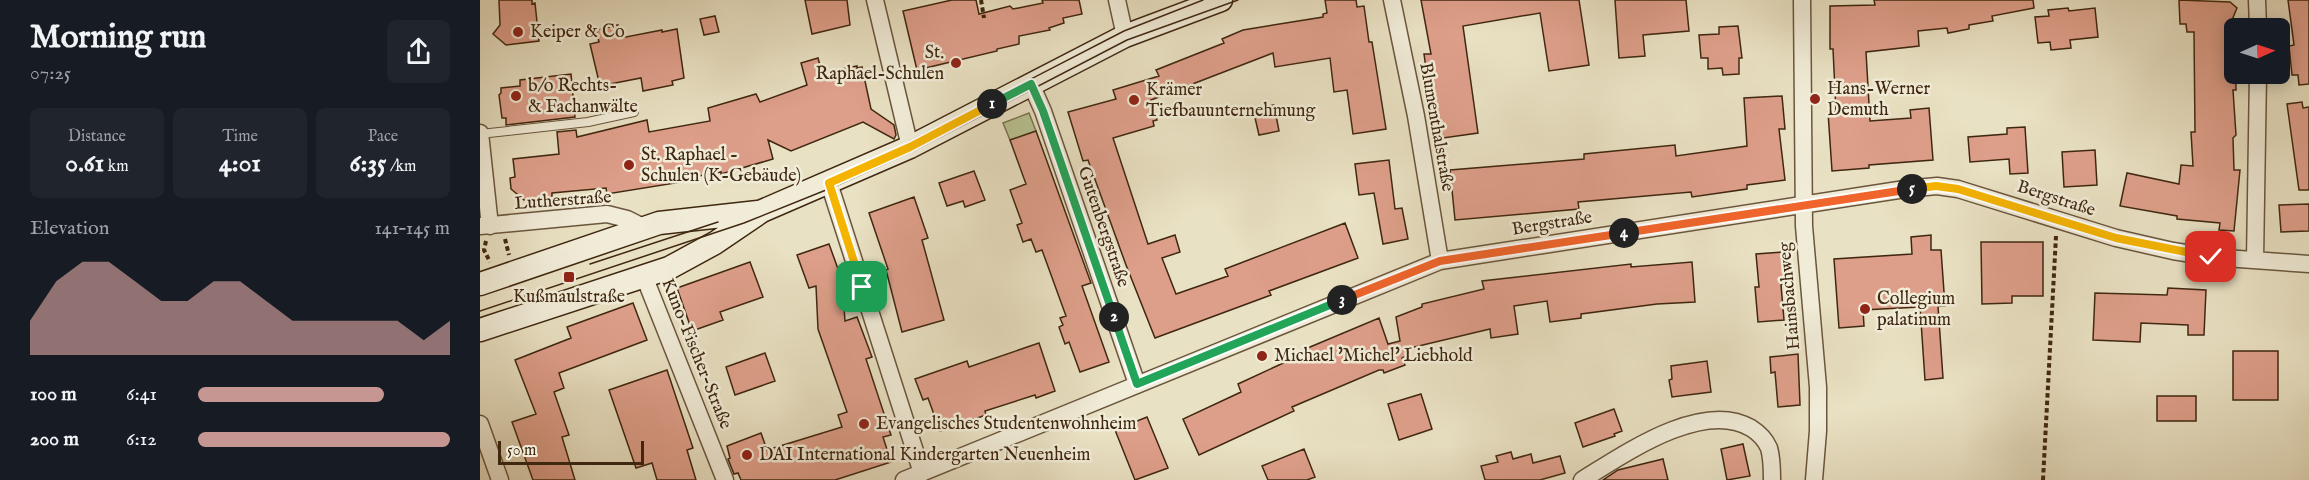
<!DOCTYPE html>
<html lang="en">
<head>
<meta charset="utf-8">
<style>
	body { margin:0; font-family:"IM FELL English",serif; background:#20242c; color:#f1f3f6; height:100vh; display:flex; flex-direction:column; font-size:22px; white-space:nowrap }
	* { box-sizing:border-box; margin:0 }
	p { font-size:20px; color:#9ea1a6 }
	.icon { flex:none; width:33px; height:33px; fill:none; stroke:currentColor; stroke-width:2; stroke-linecap:round; stroke-linejoin:round }
	.map { position:relative; flex:1; overflow:hidden }
	.details { display:flex; flex-direction:column; background:#171b24; width:480px }
	.details>* { flex:none }
	.needle { width:39px; rotate:87deg }
	.tools { position:absolute; left:1744px; top:18px; display:grid; gap:12px }
	.tools a { display:grid; place-items:center; width:66px; height:66px; border-radius:9px; background:#171b24; box-shadow:0 3px 15px #0003; font-size:30px }
	.scale { position:absolute; left:18px; bottom:15px; width:146px; box-sizing:border-box; padding-left:6px; border:3px solid #3f2710; border-top:0; font-size:16px; line-height:21px; white-space:nowrap; color:#3f2710; -webkit-text-stroke:4px #f1ecd8; paint-order:stroke }
	.pin { position:absolute; display:grid; place-items:center; width:51px; height:51px; color:#fff; margin:-26px; border-radius:12px; box-shadow:0 3px 9px #0006 }
	.km { position:absolute; width:30px; height:30px; margin:-15px; border-radius:50%; background:#222; color:#fff; font-size:16px; line-height:30px; text-align:center }
	.round { display:grid; place-items:center; flex:none; width:63px; height:63px; border-radius:9px; background:#20242c }
	.overview { display:flex; align-items:center; justify-content:space-between; height:102px; padding:0 30px }
	h1 { font-size:33px; font-weight:800; line-height:45px }
	.figures { display:grid; grid-template-columns:repeat(3,1fr); gap:9px; height:102px; padding:6px 30px }
	.figures div { display:grid; align-content:center; border-radius:9px; background:#20242c; text-align:center }
	.figures b { font-size:26px; font-weight:800 }
	.figures small { font-size:16px; font-weight:400 }
	.figures p { font-size:16px }
	.chart { height:168px; padding:12px 30px }
	.chart p { display:flex; justify-content:space-between }
	.chart svg { width:100%; height:108px; margin-top:6px; fill:#c59692; opacity:.7 }
	ul { padding:0 30px; list-style:none; font-size:20px }
	li { display:grid; grid-template-columns:96px 72px 1fr; align-items:center; height:45px }
	li i { height:15px; border-radius:8px; background:#c59692 }
	main { display:flex; flex:1; min-height:0 }
	.map>svg:first-child { display:block }
	.green { fill:#b8c293; stroke:#7c7452; stroke-width:1.5 }
	.building { fill:#de9f8a; stroke:#3f2710; stroke-width:1.5 }
	.lines { fill:none; stroke-linecap:round; stroke-linejoin:round }
	.service-casing { stroke:#6a563d; stroke-width:10 }
	.minor-casing { stroke:#6a563d; stroke-width:19 }
	.secondary-casing { stroke:#3f2710; stroke-width:25 }
	.path { stroke:#3f2710; stroke-width:4; stroke-dasharray:4.5 3; stroke-linecap:butt }
	.service { stroke:#f1ecd8; stroke-width:8 }
	.minor { stroke:#f1ecd8; stroke-width:16 }
	.secondary { stroke:#f1ecd8; stroke-width:22 }
	.tram { stroke:#3f2710; stroke-width:1.5 }
	.split-1-casing { stroke:#fff; stroke-width:12 }
	.split-2-casing { stroke:#fff; stroke-width:12 }
	.split-3-casing { stroke:#fff; stroke-width:12 }
	.split-4-casing { stroke:#fff; stroke-width:12 }
	.split-5-casing { stroke:#fff; stroke-width:12 }
	.split-6-casing { stroke:#fff; stroke-width:12 }
	.split-1 { stroke:#f5b400; stroke-width:8 }
	.split-2 { stroke:#22a559; stroke-width:8 }
	.split-3 { stroke:#22a559; stroke-width:8 }
	.split-4 { stroke:#f0652b; stroke-width:8 }
	.split-5 { stroke:#f0652b; stroke-width:8 }
	.split-6 { stroke:#f5b400; stroke-width:8 }
	.poi-dot { fill:#8f2418; stroke:#f1ecd8; stroke-width:2 }
	.labels { text-anchor:middle; dominant-baseline:central; stroke-width:5; stroke-linejoin:round; paint-order:stroke }
	.poi-label { font-size:18px; fill:#3f2710; stroke:#f1ecd8; text-anchor:start }
	.street-label { font-size:18px; fill:#3f2710; stroke:#f1ecd8 }
</style>
</head>
<body>
<main>
<section class="details">
<div class="overview"><div><h1>Morning run</h1><p>07:25</p></div><a class="round"><svg class="icon" aria-label="share" viewBox="0 0 24 24"><path d="M12 15V3M7 8l5-5 5 5M5 13v7h14v-7"/></svg></a></div>
<div class="figures">
<div><p>Distance</p><b>0.61<small> km</small></b></div>
<div><p>Time</p><b>4:01</b></div>
<div><p>Pace</p><b>6:35<small> /km</small></b></div>
</div>
<div class="chart"><p><span>Elevation</span>141–145 m</p>
<svg viewBox="0 0 160 44" preserveAspectRatio="none"><path d="M0 44V30L10 14L20 6L30 6L40 14L50 22L60 22L70 14L80 14L90 22L100 30L110 30L120 30L130 30L140 30L150 38L160 30V44z"/></svg>
</div>
<ul>
<li><b>100 m</b>6:41<i style="width:74%"></i></li>
<li><b>200 m</b>6:12<i style="width:100%"></i></li>
</ul>
</section>
<div class="map">
<svg width="1829" height="480" viewBox="0 0 1829 480">
	<rect width="100%" height="100%" fill="#e9e1c3"/>
	<filter id="stains"><feTurbulence type="fractalNoise" baseFrequency=".00333" numOctaves="4"/><feColorMatrix values="0 0 0 0 .2 0 0 0 0 .09 0 0 0 0 .02 0 0 0 .5 -.17"/></filter>
	<radialGradient id="worn" r=".72"><stop offset=".6" stop-color="#630" stop-opacity="0"/><stop offset="1" stop-color="#630" stop-opacity=".3"/></radialGradient>
	<path class="green" d="M 549,113 L 556,131 L 530,140 L 523,123 Z"/>
	<path class="building" d="M 19,0 L 52,0 L 52,4 L 55,3 L 59,41 L 26,45 L 13,34 L 20,25 Z
		M 325,0 L 367,0 L 370,25 L 332,34 Z
		M 472,0 L 496,0 L 499,14 L 530,6 L 533,9 L 563,3 L 562,0 L 599,0 L 602,14 L 583,18 L 584,23 L 569,28 L 570,30 L 539,36 L 539,44 L 517,49 L 517,51 L 437,70 L 423,11 Z
		M 845,0 L 876,0 L 877,7 L 884,6 L 889,42 L 892,42 L 906,129 L 873,134 L 867,90 L 854,92 L 850,58 L 795,67 L 793,53 L 671,100 L 677,120 L 673,121 L 674,126 L 633,138 L 668,244 L 695,235 L 700,252 L 682,258 L 696,294 L 748,276 L 745,269 L 865,223 L 878,258 L 789,291 L 791,295 L 675,338 L 646,265 L 608,160 L 603,161 L 588,112 L 636,99 L 633,90 L 679,76 L 676,70 L 744,43 L 742,39 L 763,30 L 843,17 L 843,14 L 847,13 Z
		M 941,0 L 1099,0 L 1109,65 L 1069,71 L 1060,13 L 983,26 L 998,133 L 956,139 L 944,54 L 951,54 Z
		M 1135,0 L 1206,0 L 1209,31 L 1163,35 L 1165,56 L 1139,58 Z
		M 1394,0 L 1553,0 L 1554,8 L 1512,16 L 1513,21 L 1489,25 L 1489,29 L 1468,33 L 1467,28 L 1438,31 L 1439,46 L 1386,52 L 1390,121 L 1431,118 L 1430,110 L 1449,108 L 1453,160 L 1389,165 L 1389,168 L 1352,171 L 1348,112 L 1356,112 L 1353,49 L 1350,49 L 1350,6 L 1395,5 Z
		M 1699,0 L 1750,2 L 1757,8 L 1752,20 L 1752,43 L 1755,43 L 1756,90 L 1753,90 L 1756,135 L 1753,138 L 1754,170 L 1760,170 L 1754,231 L 1739,230 L 1740,223 L 1697,219 L 1697,216 L 1640,206 L 1647,173 L 1699,184 L 1701,165 L 1713,166 L 1711,132 L 1715,132 L 1714,32 L 1707,32 L 1706,24 L 1700,24 Z
		M 1808,0 L 1829,0 L 1829,84 L 1819,85 L 1818,75 L 1812,75 L 1809,46 L 1814,45 Z
		M 1588,8 L 1589,11 L 1615,8 L 1618,37 L 1590,40 L 1591,48 L 1571,50 L 1570,42 L 1558,43 L 1555,17 L 1569,16 L 1568,10 Z
		M 235,16 L 239,32 L 224,35 L 220,19 Z
		M 138,25 L 141,38 L 182,30 L 182,32 L 197,29 L 204,78 L 192,81 L 193,85 L 163,91 L 161,78 L 120,86 L 110,44 L 119,42 L 116,30 Z
		M 1258,26 L 1262,58 L 1259,58 L 1259,74 L 1243,75 L 1242,68 L 1228,69 L 1228,58 L 1221,58 L 1219,35 L 1239,34 L 1239,27 Z
		M 338,58 L 342,73 L 377,66 L 377,68 L 382,67 L 391,109 L 414,125 L 416,135 L 414,139 L 383,122 L 311,151 L 288,140 L 293,159 L 241,174 L 241,172 L 213,177 L 214,180 L 127,194 L 126,188 L 72,193 L 72,197 L 44,200 L 31,189 L 30,178 L 35,177 L 33,159 L 79,154 L 77,132 L 96,130 L 97,137 L 167,120 L 169,132 L 230,121 L 228,108 L 276,94 L 280,102 L 327,85 L 321,63 Z
		M 91,74 L 95,117 L 26,125 L 26,118 L 22,118 L 19,95 L 21,93 L 21,88 L 40,86 L 40,80 Z
		M 1302,96 L 1305,129 L 1299,129 L 1305,180 L 1267,185 L 1267,189 L 1212,197 L 1211,192 L 1098,202 L 1099,209 L 975,220 L 970,170 L 1104,159 L 1104,154 L 1195,145 L 1196,156 L 1267,146 L 1264,98 Z
		M 1822,102 L 1823,108 L 1829,107 L 1829,190 L 1819,190 L 1807,104 Z
		M 794,105 L 799,131 L 779,135 L 773,109 Z
		M 1545,127 L 1548,173 L 1530,174 L 1529,159 L 1490,162 L 1488,137 L 1527,134 L 1527,128 Z
		M 556,131 L 611,283 L 602,286 L 629,362 L 600,372 L 589,342 L 585,344 L 579,327 L 583,325 L 580,318 L 586,316 L 562,250 L 556,252 L 551,239 L 543,242 L 537,225 L 542,223 L 530,190 L 546,184 L 530,140 Z
		M 1615,150 L 1617,185 L 1584,187 L 1582,152 Z
		M 909,160 L 915,209 L 922,208 L 928,239 L 903,244 L 894,193 L 879,195 L 875,164 Z
		M 494,171 L 505,200 L 485,207 L 483,201 L 467,206 L 459,183 Z
		M 434,197 L 448,238 L 442,240 L 464,320 L 422,332 L 406,270 L 408,269 L 389,213 Z
		M 1829,204 L 1829,231 L 1801,232 L 1799,205 Z
		M 1451,235 L 1451,250 L 1461,250 L 1465,306 L 1458,306 L 1463,378 L 1445,380 L 1440,307 L 1383,310 L 1384,326 L 1359,328 L 1354,259 L 1432,254 L 1431,237 Z
		M 1501,242 L 1563,242 L 1563,296 L 1532,296 L 1532,303 L 1502,304 Z
		M 349,244 L 362,280 L 365,321 L 377,317 L 392,357 L 386,359 L 411,435 L 403,437 L 411,462 L 355,480 L 261,480 L 258,473 L 254,474 L 248,459 L 250,458 L 247,446 L 281,433 L 287,450 L 362,427 L 358,415 L 367,412 L 338,329 L 336,286 L 329,288 L 317,255 Z
		M 1302,252 L 1304,284 L 1301,285 L 1304,320 L 1278,322 L 1275,287 L 1279,287 L 1276,254 Z
		M 270,262 L 283,297 L 240,312 L 243,320 L 212,331 L 197,288 Z
		M 1212,262 L 1215,302 L 1177,304 L 1101,314 L 1101,318 L 1070,322 L 1067,301 L 1034,306 L 1038,334 L 1011,338 L 1010,329 L 926,349 L 928,355 L 922,358 L 925,365 L 904,373 L 903,370 L 899,370 L 812,407 L 814,411 L 719,455 L 703,419 L 761,392 L 758,384 L 812,359 L 811,355 L 899,318 L 908,344 L 920,341 L 916,317 L 942,307 L 942,304 L 1004,289 L 1002,281 L 1151,264 L 1151,267 Z
		M 1688,288 L 1726,290 L 1724,335 L 1708,335 L 1708,325 L 1661,323 L 1660,342 L 1613,340 L 1615,293 L 1687,295 Z
		M 153,303 L 167,340 L 79,373 L 84,388 L 74,392 L 89,435 L 82,437 L 95,480 L 53,480 L 32,422 L 56,414 L 35,360 L 91,338 L 87,327 Z
		M 559,343 L 575,391 L 556,398 L 555,395 L 505,411 L 506,415 L 460,431 L 448,398 L 443,400 L 435,379 L 487,361 L 489,367 Z
		M 1753,351 L 1798,351 L 1798,400 L 1753,400 Z
		M 285,353 L 295,381 L 255,395 L 246,367 Z
		M 1318,354 L 1320,405 L 1298,407 L 1295,372 L 1291,373 L 1290,357 Z
		M 1227,361 L 1231,392 L 1192,397 L 1189,380 L 1192,379 L 1191,366 Z
		M 187,370 L 213,448 L 207,450 L 216,480 L 177,480 L 172,463 L 156,468 L 129,390 Z
		M 941,394 L 952,429 L 919,440 L 908,404 Z
		M 1677,396 L 1716,396 L 1716,421 L 1677,421 Z
		M 1134,409 L 1142,431 L 1134,434 L 1135,436 L 1103,447 L 1095,423 Z
		M 667,417 L 688,468 L 655,480 L 635,430 Z
		M 1263,444 L 1270,476 L 1247,480 L 1241,449 Z
		M 824,449 L 835,477 L 827,480 L 788,480 L 782,466 Z
		M 1031,452 L 1033,459 L 1051,454 L 1053,463 L 1080,456 L 1085,473 L 1060,480 L 1005,480 L 1001,466 L 1018,462 L 1016,456 Z
		M 1183,459 L 1188,480 L 1123,480 L 1138,470 Z"/>
	<g class="lines">
		<g class="service-casing">
			<path id="service" d="M 0,134 L 108,122 L 154,112"/>
		</g>
		<g class="minor-casing">
			<path id="minor" d="M 395,0 L 430,147
				M 637,0 L 645,36
				M 912,0 L 936,116 L 960,261
				M 1322,0 L 1324,226 L 1338,387 L 1338,431 L 1334,480
				M 1777,0 L 1778,28
				M 551,84 L 563,111 L 657,384
				M 0,133 L 10,226
				M 349,183 L 442,473
				M 0,226 L 127,214 L 147,219 L 165,228
				M 1775,260 L 1778,74
				M 164,276 L 245,480
				M 0,424 L 20,480
				M 424,480 L 960,261 L 1425,189 L 1457,186 L 1478,189 L 1636,238 L 1693,251 L 1731,257 L 1829,264
				M 1102,480 C 1143,455 1222,399 1271,428 C 1279,433 1285,439 1289,448 C 1292,458 1292,469 1292,480"/>
		</g>
		<g class="secondary-casing">
			<path id="secondary" d="M 0,284 L 179,223 L 278,212
				M 0,330 L 189,268 L 235,243 L 282,211 L 430,147 L 645,36 L 741,0"/>
		</g>
		<path class="path" d="M 501,0 L 504,18
			M 25,239 L 29,255
			M 6,241 L 4,250 L 10,262
			M 1563,480 L 1576,236"/>
		<use href="#service" class="service"/>
		<use href="#minor" class="minor"/>
		<use href="#secondary" class="secondary"/>
		<path class="tram" d="M 429,142 L 644,31 L 723,0
			M 110,264 L 238,222
			M 0,311 L 264,223 L 351,188 L 433,151 L 647,40 L 758,0"/>
	</g>
	<g class="lines">
		<g class="split-1-casing">
			<path id="split-1" d="M 382,287 L 349,183 L 430,147 L 512,104"/>
		</g>
		<g class="split-2-casing">
			<path id="split-2" d="M 512,104 L 551,84 L 563,111 L 634,317"/>
		</g>
		<g class="split-3-casing">
			<path id="split-3" d="M 634,317 L 657,384 L 862,300"/>
		</g>
		<g class="split-4-casing">
			<path id="split-4" d="M 862,300 L 960,261 L 1144,233"/>
		</g>
		<g class="split-5-casing">
			<path id="split-5" d="M 1144,233 L 1432,189"/>
		</g>
		<g class="split-6-casing">
			<path id="split-6" d="M 1432,189 L 1456,186 L 1478,189 L 1636,238 L 1731,257"/>
		</g>
		<use href="#split-1" class="split-1"/>
		<use href="#split-2" class="split-2"/>
		<use href="#split-3" class="split-3"/>
		<use href="#split-4" class="split-4"/>
		<use href="#split-5" class="split-5"/>
		<use href="#split-6" class="split-6"/>
	</g>
	<g class="poi-dot">
		<circle cx="38" cy="32" r="6"/>
		<circle cx="476" cy="63" r="6"/>
		<circle cx="36" cy="96" r="6"/>
		<circle cx="1335" cy="99" r="6"/>
		<circle cx="654" cy="100" r="6"/>
		<circle cx="149" cy="165" r="6"/>
		<rect x="83" y="271" width="12" height="12" rx="3"/>
		<circle cx="1385" cy="309" r="6"/>
		<circle cx="782" cy="356" r="6"/>
		<circle cx="384" cy="424" r="6"/>
		<circle cx="267" cy="455" r="6"/>
	</g>
	<g class="labels">
		<g class="poi-label">
			<text x="50" y="32">Keiper &amp; Co</text>
			<text x="464" y="53" text-anchor="end">St.<tspan x="464" dy="21">Raphael-Schulen</tspan></text>
			<text x="48" y="86">b/o Rechts-<tspan x="48" dy="21">&amp; Fachanwälte</tspan></text>
			<text x="1347" y="89">Hans-Werner<tspan x="1347" dy="21">Demuth</tspan></text>
			<text x="666" y="90">Krämer<tspan x="666" dy="21">Tiefbauunternehmung</tspan></text>
			<text x="161" y="155">St. Raphael -<tspan x="161" dy="21">Schulen (K-Gebäude)</tspan></text>
			<text x="89" y="297" text-anchor="middle">Kußmaulstraße</text>
			<text x="1397" y="299">Collegium<tspan x="1397" dy="21">palatinum</tspan></text>
			<text x="794" y="356">Michael 'Michel' Liebhold</text>
			<text x="396" y="424">Evangelisches Studentenwohnheim</text>
			<text x="279" y="455">DAI International Kindergarten Neuenheim</text>
		</g>
		<g class="street-label">
			<text transform="translate(956 127) rotate(80)">Blumenthalstraße</text>
			<text transform="translate(1576 199) rotate(18)">Bergstraße</text>
			<text transform="translate(83 201) rotate(-4)">Lutherstraße</text>
			<text transform="translate(1072 224) rotate(-9)">Bergstraße</text>
			<text transform="translate(623 227) rotate(71)">Gutenbergstraße</text>
			<text transform="translate(1310 296) rotate(-95)">Hainsbachweg</text>
			<text transform="translate(216 354) rotate(68)">Kuno-Fischer-Straße</text>
		</g>
	</g>
	<rect width="100%" height="100%" filter="url(#stains)"/>
	<rect width="100%" height="100%" fill="url(#worn)"/>
</svg>
<div class="tools">
<a><svg class="needle" viewBox="-14 -14 28 28"><path d="M0-13l5 13h-10z" fill="#e53935"/><path d="M0 13l5-13h-10z" fill="#9ea1a6"/></svg></a>
</div>
<div class="scale">50 m</div>
<div class="pin" style="left:382px;top:287px;background:#1e9e55"><svg class="icon" aria-label="arrive" viewBox="0 0 24 24"><path d="M6 21V4h12l-3 4 3 4H6"/></svg></div>
<div class="pin" style="left:1731px;top:257px;background:#d93025"><svg class="icon" aria-label="check" viewBox="0 0 24 24"><path d="M5 12l5 5 9-10"/></svg></div>
<b class="km" style="left:512px;top:104px">1</b>
<b class="km" style="left:634px;top:317px">2</b>
<b class="km" style="left:862px;top:300px">3</b>
<b class="km" style="left:1144px;top:233px">4</b>
<b class="km" style="left:1432px;top:189px">5</b>
</div>
</main>
</body>
</html>
